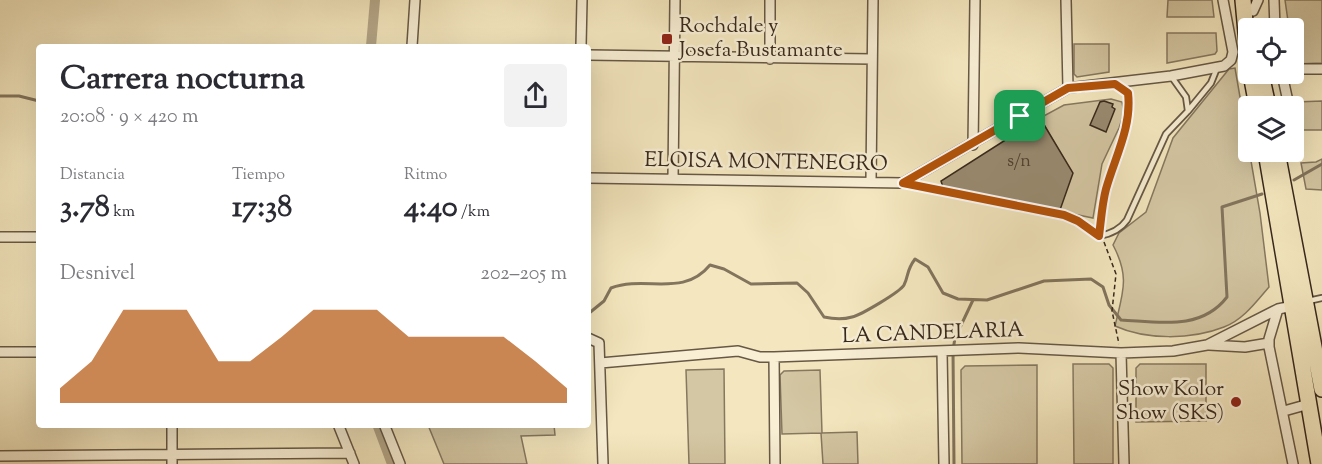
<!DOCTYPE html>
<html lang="es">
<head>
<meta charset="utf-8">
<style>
	body { margin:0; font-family:"Sorts Mill Goudy",serif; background:#f2f2f3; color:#2b2b33; height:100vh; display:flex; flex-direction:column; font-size:22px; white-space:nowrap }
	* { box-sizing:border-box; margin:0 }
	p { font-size:20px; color:#7c7c81 }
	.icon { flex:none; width:33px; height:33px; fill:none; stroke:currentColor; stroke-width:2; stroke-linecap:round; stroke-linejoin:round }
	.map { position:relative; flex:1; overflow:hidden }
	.side { position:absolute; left:36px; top:44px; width:555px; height:384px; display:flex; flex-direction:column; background:#fff; border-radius:6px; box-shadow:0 6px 24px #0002 }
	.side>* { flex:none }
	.fabs { position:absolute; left:1238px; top:18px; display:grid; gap:12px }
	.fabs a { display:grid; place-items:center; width:66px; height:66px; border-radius:6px; background:#fff; box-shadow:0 6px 24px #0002; font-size:30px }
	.pin { position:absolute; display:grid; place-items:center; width:51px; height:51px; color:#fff; margin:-26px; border-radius:12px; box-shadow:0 3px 9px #0006 }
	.round { display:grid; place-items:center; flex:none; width:63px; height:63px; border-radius:6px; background:#f2f2f3 }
	.overview { display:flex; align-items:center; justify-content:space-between; height:102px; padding:0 24px }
	h1 { font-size:33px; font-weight:700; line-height:45px }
	.stats { display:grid; grid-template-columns:repeat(3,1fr); gap:9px; height:102px; padding:6px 24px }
	.stats div { display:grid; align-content:center }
	.stats b { font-size:30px; font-weight:700 }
	.stats small { font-size:16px; font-weight:400 }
	.stats p { font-size:16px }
	.chart { height:168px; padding:12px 24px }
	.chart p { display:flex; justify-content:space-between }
	.chart svg { width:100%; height:108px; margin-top:6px; fill:#b45309; opacity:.7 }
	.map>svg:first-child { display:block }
	.green { fill:#d4c7a3; stroke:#867860; stroke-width:1.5 }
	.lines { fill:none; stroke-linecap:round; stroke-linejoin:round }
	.stream { stroke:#82745d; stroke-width:3 }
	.canal { stroke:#b4a688; stroke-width:10 }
	.building { fill:#998b71; stroke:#37281c; stroke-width:1.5 }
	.lane-casing { stroke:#665845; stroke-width:8 }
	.street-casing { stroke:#665845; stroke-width:12 }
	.primary-casing { stroke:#37281c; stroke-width:18 }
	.path { stroke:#37281c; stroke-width:1.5; stroke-dasharray:4.5 3; stroke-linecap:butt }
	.lane { stroke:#f8efd5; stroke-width:4.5 }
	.street { stroke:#f8efd5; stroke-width:9 }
	.primary { stroke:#f4e7bf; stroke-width:15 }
	.route-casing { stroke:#fff; stroke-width:12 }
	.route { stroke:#b45309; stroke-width:8 }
	.poi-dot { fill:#8f2418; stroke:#f8efd5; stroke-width:2 }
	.labels { text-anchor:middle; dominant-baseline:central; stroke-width:5; stroke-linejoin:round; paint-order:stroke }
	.number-label { font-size:18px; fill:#504131 }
	.poi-label { font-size:21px; fill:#37281c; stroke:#f8efd5; text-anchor:start }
	.street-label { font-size:21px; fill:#37281c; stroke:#f8efd5 }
</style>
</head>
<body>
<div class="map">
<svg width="1322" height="464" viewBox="0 0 1322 464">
	<rect width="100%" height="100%" fill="#f4e7bf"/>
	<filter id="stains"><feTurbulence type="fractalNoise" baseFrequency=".00333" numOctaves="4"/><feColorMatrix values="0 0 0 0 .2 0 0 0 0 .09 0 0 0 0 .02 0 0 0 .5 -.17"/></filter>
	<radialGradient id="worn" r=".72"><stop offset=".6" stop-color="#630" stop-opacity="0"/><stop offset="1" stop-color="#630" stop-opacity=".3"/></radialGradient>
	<path class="green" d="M 1168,0 L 1212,0 L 1214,17 L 1167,17 Z
		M 1285,0 L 1322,0 L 1322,63 L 1296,64 L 1293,61 L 1293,28 L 1289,28 Z
		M 1167,33 L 1216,33 L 1217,51 L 1215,54 L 1167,63 Z
		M 1074,44 L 1109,44 L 1109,72 L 1077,77 L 1074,74 Z
		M 1235,68 L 1260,213 L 1269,287 C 1256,302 1243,320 1224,327 C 1191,340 1146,340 1115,326 C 1123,292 1130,277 1113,245 L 1119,233 L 1146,212 L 1173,138 L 1229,69 Z
		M 1111,99 L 1122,102 L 1124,113 L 1119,128 L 1102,164 L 1093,218 L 1059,211 L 1072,173 L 1040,118 L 1064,105 Z
		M 1322,101 L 1322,130 L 1301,130 L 1296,102 Z
		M 1322,159 L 1322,190 L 1306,189 L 1301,163 L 1316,162 Z
		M 1073,364 L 1109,364 L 1113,368 L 1113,464 L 1074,464 Z
		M 1140,364 L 1206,364 L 1206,421 L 1136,422 L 1136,368 Z
		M 1037,365 L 1037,464 L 962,464 L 961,370 L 965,366 Z
		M 724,369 L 725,464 L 689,464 L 686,370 Z
		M 820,370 L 822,433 L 857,432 L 858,464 L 823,464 L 821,433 L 782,434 L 780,375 L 784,371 Z
		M 428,425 L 554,425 L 555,435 L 521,436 L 527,464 L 444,464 Z"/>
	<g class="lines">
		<path class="stream" d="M 0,96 L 19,96 L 39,101
			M 1294,180 L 1322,164
			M 588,314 L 604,301 L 611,288 C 646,275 683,298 710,265 L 724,269 L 751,284 L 797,283 L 808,293 L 824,317 C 833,319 842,320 852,317 C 861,315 900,292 904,285 C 909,275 906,271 915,259 L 928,267 L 943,293 L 958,299 L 987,300 L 1044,281 L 1091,279 L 1103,287 L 1109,305 L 1121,320 C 1159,322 1201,331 1227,297 L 1222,207 L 1262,194
			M 954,464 L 953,350 L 955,338 L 973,300"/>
		<path class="canal" d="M 371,46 L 375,0
			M 377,424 L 392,464"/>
	</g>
	<path class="building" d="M 1104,101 L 1113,104 L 1112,107 L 1115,109 L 1106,132 L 1090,125 L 1100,102 Z
		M 1040,118 L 1073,173 L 1060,210 L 943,187 L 941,181 Z"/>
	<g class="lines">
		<g class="lane-casing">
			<path id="lane" d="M 1188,111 L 1211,83 L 1217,68
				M 906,184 L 1064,215 L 1078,221 L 1099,236 C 1111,234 1120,230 1127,220 L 1166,134 L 1188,111 L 1186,97 L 1171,76
				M 1308,301 L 1322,298"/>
		</g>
		<g class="street-casing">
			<path id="street" d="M 1066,0 L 1068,88
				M 1274,0 L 1275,28
				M 1253,11 L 1258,0
				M 412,46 L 415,0
				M 581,46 L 582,0
				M 588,55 L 872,59
				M 770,59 L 770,0
				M 1293,69 L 1322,69
				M 1282,74 L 1289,106
				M 1293,128 L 1297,148
				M 973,145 L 975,0
				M 588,178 L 903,183 L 1068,88 L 1171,76 L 1224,66 L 1231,60 L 1233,52 L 1223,0
				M 673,179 L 675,0
				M 871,181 L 873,0
				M 0,237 L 39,237
				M 1278,309 L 1269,339 L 1269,347 L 1293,464
				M 588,338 L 599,343 L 603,464
				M 1209,345 L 1245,347 L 1269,343
				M 0,352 L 39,352
				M 942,352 L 944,464
				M 1121,353 L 1124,464
				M 774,357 L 775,464
				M 600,363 L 738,351 L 760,357 L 774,357 L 1019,348 L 1121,353 L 1173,351 L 1207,345 L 1278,309 L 1293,306
				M 1284,411 L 1309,404
				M 172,424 L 172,464
				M 338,424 L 354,464
				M 384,424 L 400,464
				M 0,456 L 350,453"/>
		</g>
		<g class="primary-casing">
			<path id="primary" d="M 1243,0 L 1248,54
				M 1251,74 L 1257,106
				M 1261,74 L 1268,106
				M 1266,152 L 1319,464
				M 1277,152 L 1322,389"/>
		</g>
		<path class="path" d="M 1100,227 C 1102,214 1103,201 1106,189 C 1115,157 1132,127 1128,93 L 1124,90
			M 1104,242 L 1116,274 L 1112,311 L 1119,344"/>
		<use href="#lane" class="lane"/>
		<use href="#street" class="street"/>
		<use href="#primary" class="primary"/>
	</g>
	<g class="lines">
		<g class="route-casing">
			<path id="route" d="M 1115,84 L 1128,93 C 1132,127 1115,157 1106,189 C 1102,204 1101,221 1099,236 L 1078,221 L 1064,215 L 903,183 L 1068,88 Z"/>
		</g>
		<use href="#route" class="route"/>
	</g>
	<g class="poi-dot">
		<rect x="661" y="33" width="12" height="12" rx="3"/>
		<circle cx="1236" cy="402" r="6"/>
	</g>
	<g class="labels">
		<g class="number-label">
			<text x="1019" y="162">s/n</text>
		</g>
		<g class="poi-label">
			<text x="679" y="27">Rochdale y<tspan x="679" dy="24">Josefa Bustamante</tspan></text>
			<text x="1224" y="390" text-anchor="end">Show Kolor<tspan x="1224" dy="24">Show (SKS)</tspan></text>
		</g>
		<g class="street-label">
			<text transform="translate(766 163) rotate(1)">ELOISA MONTENEGRO</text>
			<text transform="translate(933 334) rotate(-2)">LA CANDELARIA</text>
		</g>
	</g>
	<rect width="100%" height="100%" filter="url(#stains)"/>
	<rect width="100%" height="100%" fill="url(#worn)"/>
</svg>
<div class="fabs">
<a><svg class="icon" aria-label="locate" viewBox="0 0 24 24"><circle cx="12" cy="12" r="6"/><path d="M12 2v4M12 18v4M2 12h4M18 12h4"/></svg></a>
<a><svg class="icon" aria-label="layers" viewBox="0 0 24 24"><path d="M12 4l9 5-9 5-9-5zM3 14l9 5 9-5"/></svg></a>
</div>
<div class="pin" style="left:1020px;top:116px;background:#1e9e55"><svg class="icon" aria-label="arrive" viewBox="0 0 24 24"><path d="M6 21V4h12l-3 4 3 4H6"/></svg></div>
<section class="side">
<div class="overview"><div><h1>Carrera nocturna</h1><p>20:08 · 9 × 420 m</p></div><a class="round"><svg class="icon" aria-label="share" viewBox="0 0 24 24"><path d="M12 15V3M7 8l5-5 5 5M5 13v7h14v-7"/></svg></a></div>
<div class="stats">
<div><p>Distancia</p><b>3.78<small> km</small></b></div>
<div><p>Tiempo</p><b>17:38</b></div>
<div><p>Ritmo</p><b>4:40<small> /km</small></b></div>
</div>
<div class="chart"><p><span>Desnivel</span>202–205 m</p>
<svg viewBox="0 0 160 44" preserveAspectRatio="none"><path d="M0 44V38L10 27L20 6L30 6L40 6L50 27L60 27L70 17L80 6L90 6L100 6L110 17L120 17L130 17L140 17L150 27L160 38V44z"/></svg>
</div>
</section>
</div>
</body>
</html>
